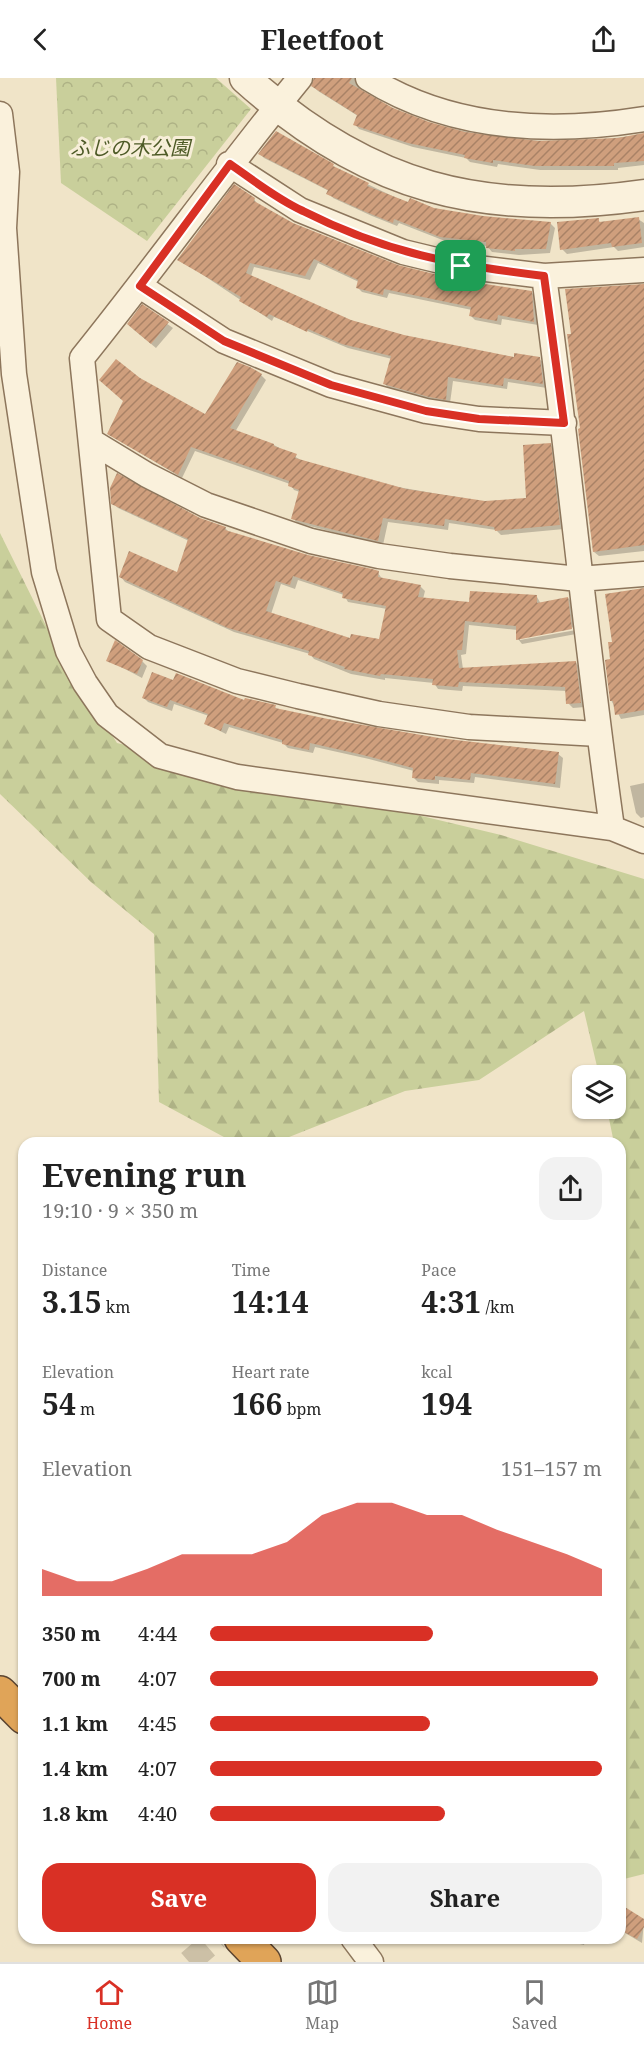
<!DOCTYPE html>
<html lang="en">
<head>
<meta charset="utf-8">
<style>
	body { margin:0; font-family:"Noto Serif","Noto Sans JP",serif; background:#f2f2f2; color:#222; height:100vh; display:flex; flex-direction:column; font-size:22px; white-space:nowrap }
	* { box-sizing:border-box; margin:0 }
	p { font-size:20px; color:#767676 }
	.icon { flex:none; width:33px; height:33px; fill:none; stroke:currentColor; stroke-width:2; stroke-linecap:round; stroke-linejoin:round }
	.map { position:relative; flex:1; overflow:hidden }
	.drawer { position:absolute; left:18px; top:1059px; width:608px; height:807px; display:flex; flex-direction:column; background:#fff; border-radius:18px; box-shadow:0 2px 4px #0004 }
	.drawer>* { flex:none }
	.fabs { position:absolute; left:572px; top:987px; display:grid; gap:12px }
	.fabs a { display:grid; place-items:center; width:54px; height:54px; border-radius:12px; background:#fff; box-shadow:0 2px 4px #0004; font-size:30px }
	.pin { position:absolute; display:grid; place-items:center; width:51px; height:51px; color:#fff; margin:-26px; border-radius:12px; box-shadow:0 3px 9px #0006 }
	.round { display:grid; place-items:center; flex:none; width:63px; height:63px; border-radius:18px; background:#f2f2f2 }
	.overview { display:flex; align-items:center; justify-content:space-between; height:102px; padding:0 24px }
	h1 { font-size:33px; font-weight:700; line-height:45px }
	.metrics { display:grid; grid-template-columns:repeat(3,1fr); gap:9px; height:102px; padding:6px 24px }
	.metrics div { display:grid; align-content:center }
	.metrics b { font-size:30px; font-weight:700 }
	.metrics small { font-size:16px; font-weight:400 }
	.metrics p { font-size:16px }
	.chart { height:168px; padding:12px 24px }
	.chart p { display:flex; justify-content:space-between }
	.chart svg { width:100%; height:108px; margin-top:6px; fill:#d93025; opacity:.7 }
	.action { display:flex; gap:12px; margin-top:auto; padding:12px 24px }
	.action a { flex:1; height:69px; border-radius:18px; background:#d93025; color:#fff; font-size:24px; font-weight:700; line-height:69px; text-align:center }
	.action a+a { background:#f2f2f2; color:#222 }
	ul { padding:0 24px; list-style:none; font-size:20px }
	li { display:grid; grid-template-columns:96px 72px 1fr; align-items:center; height:45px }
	li i { height:15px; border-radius:8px; background:#d93025 }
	header { display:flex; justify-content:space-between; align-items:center; height:78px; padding:0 24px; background:#fff; font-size:27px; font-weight:700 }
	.menu { display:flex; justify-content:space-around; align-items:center; height:84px; border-top:2px solid #e0e0e0; background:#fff; font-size:16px; color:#767676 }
	.menu a { display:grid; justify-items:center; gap:3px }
	.menu .on { color:#d93025 }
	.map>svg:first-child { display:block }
	.forest { fill:url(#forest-firs) }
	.park { fill:url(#park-crowns) }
	.shadow { fill:#0003; fill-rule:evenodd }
	.building { fill:url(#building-hatch); fill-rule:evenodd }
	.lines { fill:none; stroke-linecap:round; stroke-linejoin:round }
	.minor-tunnel { stroke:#ccc0a6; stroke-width:24; stroke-dasharray:24 12; stroke-linecap:butt }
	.minor-casing { stroke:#8d765c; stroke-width:27 }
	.tertiary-casing { stroke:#8d765c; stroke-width:33 }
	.motorway-casing { stroke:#5b4430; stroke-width:36 }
	.minor { stroke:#faf1dc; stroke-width:24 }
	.tertiary { stroke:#faf1dc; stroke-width:30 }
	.motorway { stroke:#e0a458; stroke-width:33 }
	.route-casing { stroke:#fff; stroke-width:12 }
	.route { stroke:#d93025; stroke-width:8 }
	.labels { text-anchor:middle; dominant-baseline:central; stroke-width:6; stroke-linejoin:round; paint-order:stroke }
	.park-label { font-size:20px; font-style:italic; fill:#4d5a26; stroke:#f7eed8 }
</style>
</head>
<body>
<header><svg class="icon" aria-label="back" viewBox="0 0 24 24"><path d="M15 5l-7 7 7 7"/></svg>Fleetfoot<svg class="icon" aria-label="share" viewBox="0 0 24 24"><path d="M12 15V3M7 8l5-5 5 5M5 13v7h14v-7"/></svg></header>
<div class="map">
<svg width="644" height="1884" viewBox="0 0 644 1884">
	<defs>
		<pattern id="forest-firs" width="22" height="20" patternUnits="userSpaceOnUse" patternTransform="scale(1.5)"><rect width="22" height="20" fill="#c9cf9b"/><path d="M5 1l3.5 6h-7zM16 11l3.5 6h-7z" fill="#aeb285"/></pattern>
		<pattern id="park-crowns" width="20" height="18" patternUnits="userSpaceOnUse" patternTransform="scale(1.5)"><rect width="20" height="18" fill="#c9cf9b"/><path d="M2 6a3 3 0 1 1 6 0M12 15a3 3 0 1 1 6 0" fill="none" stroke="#aeb285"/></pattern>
		<pattern id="building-hatch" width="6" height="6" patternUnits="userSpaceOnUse" patternTransform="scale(1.5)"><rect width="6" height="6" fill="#cf9f7d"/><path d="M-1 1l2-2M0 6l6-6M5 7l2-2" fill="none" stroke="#a98266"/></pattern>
	</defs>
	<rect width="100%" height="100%" fill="#f0e4c8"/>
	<path class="forest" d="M 0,455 L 58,572 L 117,665 L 501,757 L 644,801 L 644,1796 L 620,1802 L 620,1065 L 614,1065 L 607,1031 L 615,1030 L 615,998 L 599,997 L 584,933 L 479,1002 L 405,1013 L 274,1065 L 235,1065 L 159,1024 L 154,856 L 91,804 L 0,716 Z"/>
	<path class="park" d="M 56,0 L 216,0 L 251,31 L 147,163 L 61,105 Z"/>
	<path class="shadow" d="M 315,0 L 360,0 L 360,11 L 392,31 L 427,45 L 500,61 L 574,64 L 644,57 L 644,87 L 618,90 L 618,92 L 540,92 L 498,86 L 497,89 L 470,84 L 466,80 L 413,69 L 359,51 L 355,46 L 358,38 L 318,13 L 313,8 Z
		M 277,55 L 338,92 L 409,126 L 483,140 L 550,145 L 555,150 L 550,175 L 519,177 L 492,174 L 487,168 L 445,163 L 399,145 L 397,148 L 372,138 L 333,120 L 329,113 L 264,80 L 260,76 Z
		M 254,121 L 258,127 L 293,146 L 397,189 L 458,203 L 531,214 L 536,219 L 538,247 L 502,241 L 501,247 L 475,242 L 471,238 L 472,232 L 389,215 L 387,220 L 362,214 L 358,210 L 359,204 L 318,185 L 310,202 L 254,189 L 251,198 L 350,243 L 404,259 L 515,281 L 539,281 L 544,285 L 547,310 L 508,304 L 507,311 L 453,303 L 450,325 L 389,311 L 385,306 L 392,281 L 348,270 L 274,239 L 272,243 L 179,181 Z
		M 638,141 L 644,145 L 644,169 L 618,173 L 614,169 L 567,176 L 562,171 L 598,142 L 602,146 Z
		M 644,208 L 644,473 L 599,478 L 594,474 Z
		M 143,229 L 173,250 L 156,270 L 133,251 Z
		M 261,297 L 266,302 L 235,354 L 274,367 L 301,382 L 375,405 L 484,424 L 528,422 L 550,367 L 555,371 L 564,451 L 501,457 L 496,452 L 449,445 L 448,452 L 388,444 L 383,467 L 298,445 L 293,441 L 300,414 L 294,412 L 290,406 L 195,373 L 182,400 L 109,356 L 139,301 L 206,338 Z
		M 113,425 L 199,441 L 225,450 L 231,456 L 307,478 L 378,495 L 383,502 L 420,508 L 425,513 L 423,521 L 470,526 L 537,519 L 541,526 L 568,520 L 573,525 L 575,549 L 520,559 L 520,562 L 576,552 L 576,556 L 522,566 L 518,561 L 518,552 L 469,547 L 466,576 L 461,577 L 463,591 L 576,585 L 580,590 L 585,629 L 573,630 L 568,625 L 567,613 L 463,608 L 462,613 L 438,611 L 434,605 L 385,600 L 385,602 L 351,596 L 314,581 L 310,576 L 234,554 L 125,504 L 121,499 L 178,496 L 189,463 L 118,430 ZM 298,502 L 344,517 L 348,524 L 387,531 L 381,562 L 351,562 L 271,536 L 281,506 L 295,511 Z
		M 644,511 L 644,637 L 621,641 L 611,622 L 614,565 Z
		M 108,582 L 142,583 L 147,588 L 142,600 Z
		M 144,620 L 245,624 L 275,629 L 280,633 L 439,661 L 558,676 L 563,680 L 560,710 L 475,699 L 474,705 L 439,702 L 439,706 L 418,704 L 413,699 L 414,693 L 369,681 L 315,669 L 313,675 L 288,670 L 283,665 L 229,649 L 226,656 L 206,646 L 209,638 L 174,626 L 172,633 L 148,624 Z
		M 644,705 L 644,739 L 641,740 L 636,735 L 630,708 Z
		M 620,1828 L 644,1843 L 642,1865 L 620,1852 Z
		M 555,1860 L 586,1860 L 584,1867 Z"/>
	<path class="building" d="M 314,0 L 352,0 L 349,5 L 393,30 L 429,44 L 465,54 L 538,63 L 618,60 L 644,55 L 644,83 L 614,85 L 614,88 L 535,88 L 493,82 L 493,85 L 464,80 L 465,77 L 408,65 L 353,47 L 357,37 L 311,8 Z
		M 276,53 L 334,86 L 333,88 L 369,105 L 367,108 L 408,124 L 410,120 L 434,130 L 483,138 L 551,144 L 546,171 L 515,171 L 515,173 L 486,170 L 486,164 L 440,159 L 394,141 L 393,145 L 366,134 L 326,116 L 328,112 L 258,76 Z
		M 234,106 L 255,120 L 254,123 L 293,145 L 398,187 L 458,202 L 532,213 L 534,244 L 498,237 L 497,243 L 469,238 L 471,229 L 384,211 L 383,217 L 356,210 L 358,202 L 314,181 L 305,198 L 250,185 L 246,195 L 351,242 L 404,257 L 514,279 L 514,275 L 540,279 L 543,306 L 504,300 L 503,308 L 448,299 L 446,322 L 429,319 L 383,306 L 391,278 L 342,266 L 308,251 L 307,254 L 269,236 L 267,239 L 239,223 L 241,219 L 177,182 Z
		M 639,139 L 642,165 L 612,169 L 611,165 L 560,172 L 557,144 L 599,140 L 599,144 Z
		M 644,206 L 644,467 L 593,474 L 578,351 L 580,350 L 567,256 L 571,256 L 565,211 Z
		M 142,226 L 169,244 L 151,266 L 127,246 Z
		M 116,281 L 140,300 L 205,336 L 237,284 L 250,289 L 262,296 L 230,350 L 274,366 L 274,368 L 297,376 L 295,380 L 406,411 L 485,423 L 526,420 L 523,367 L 551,365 L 560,447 L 495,453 L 494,449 L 445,441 L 444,448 L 383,440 L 378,463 L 291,441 L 299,412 L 288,408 L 289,403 L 191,369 L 178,397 L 107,356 L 123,323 L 99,302 Z
		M 117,395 L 200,440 L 226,449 L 225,452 L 308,477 L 372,491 L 379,493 L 378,499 L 421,507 L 418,519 L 469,524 L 470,513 L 537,517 L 537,525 L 568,519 L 572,551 L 516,562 L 516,548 L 465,543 L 462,572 L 457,572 L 459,590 L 576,583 L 581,625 L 566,626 L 565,609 L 459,604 L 458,609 L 432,607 L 433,601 L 381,596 L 380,598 L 344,591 L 345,589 L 308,577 L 309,573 L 228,550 L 119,499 L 129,473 L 177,494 L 188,461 L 111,426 L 110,410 ZM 293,498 L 343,515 L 342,520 L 386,528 L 379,561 L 351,556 L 350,560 L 266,533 L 276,503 L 290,507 Z
		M 644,510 L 644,632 L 615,637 L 613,623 L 610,623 L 605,582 L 610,581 L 608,564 L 612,564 L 605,516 Z
		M 115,562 L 143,582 L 137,596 L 106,583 Z
		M 152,594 L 173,602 L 176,595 L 244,622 L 245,620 L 276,627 L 275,630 L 328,641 L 439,660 L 559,674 L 555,706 L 471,695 L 470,702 L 435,698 L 435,702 L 412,700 L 413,690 L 363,677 L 310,665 L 309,672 L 282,666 L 282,662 L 224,645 L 221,653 L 204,646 L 208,636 L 170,622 L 167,629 L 142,620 Z
		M 620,1826 L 644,1841 L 644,1849 L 637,1861 L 620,1852 Z"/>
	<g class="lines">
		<path class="minor-tunnel" d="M 189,1884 L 217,1860"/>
		<g class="minor-casing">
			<path id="minor" d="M 300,0 C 225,92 156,188 82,280 L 109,541 L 149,569 L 237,603 L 298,618 L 379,636 L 469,649 L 599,656
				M 368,0 C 451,52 551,56 644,41
				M 0,36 L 7,94 L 4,150 L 14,296 L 44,494 L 68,573 L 85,605 L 107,637 L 160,678 L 237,699 L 612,750 L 644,763
				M 229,86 L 300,132 L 403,174 L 461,188 L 544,198 L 644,192
				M 544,198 C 569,382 586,566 612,750
				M 140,208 L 224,263 L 331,307 L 426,333 L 479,341 L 564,345
				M 91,363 L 147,397 L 206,427 L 311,463 L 379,478 L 450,488 L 579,501 L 644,496
				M 353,1860 L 371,1884"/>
		</g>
		<g class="tertiary-casing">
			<path id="tertiary" d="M 245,0 C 367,110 483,140 644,117"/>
		</g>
		<g class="motorway-casing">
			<path id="motorway" d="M 0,1615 L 24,1639
				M 241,1860 L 264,1884"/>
		</g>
		<use href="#minor" class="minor"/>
		<use href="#tertiary" class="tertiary"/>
		<use href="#motorway" class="motorway"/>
	</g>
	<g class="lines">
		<g class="route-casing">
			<path id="route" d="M 230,86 C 253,102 277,121 303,133 C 386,175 453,187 544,198 L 564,345 L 479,341 L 426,333 L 331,307 L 224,263 L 140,208 Z"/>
		</g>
		<use href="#route" class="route"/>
	</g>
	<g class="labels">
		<g class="park-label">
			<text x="130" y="69">ふじの木公園</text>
		</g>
	</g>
</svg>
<div class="fabs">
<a><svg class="icon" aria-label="layers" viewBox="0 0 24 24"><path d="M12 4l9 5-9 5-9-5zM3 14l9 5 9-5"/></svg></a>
</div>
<div class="pin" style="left:461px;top:188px;background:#1e9e55"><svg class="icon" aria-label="arrive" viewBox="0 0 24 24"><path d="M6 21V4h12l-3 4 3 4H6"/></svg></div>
<section class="drawer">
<div class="overview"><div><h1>Evening run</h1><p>19:10 · 9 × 350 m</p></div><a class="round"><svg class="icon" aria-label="share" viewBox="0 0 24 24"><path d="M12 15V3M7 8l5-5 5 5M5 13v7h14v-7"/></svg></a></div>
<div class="metrics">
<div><p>Distance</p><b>3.15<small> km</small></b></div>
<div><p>Time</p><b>14:14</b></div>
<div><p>Pace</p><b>4:31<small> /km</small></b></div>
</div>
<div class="metrics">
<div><p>Elevation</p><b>54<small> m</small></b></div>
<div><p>Heart rate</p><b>166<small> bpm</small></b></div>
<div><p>kcal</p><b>194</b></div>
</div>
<div class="chart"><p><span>Elevation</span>151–157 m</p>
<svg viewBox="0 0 160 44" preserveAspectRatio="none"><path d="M0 44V33L10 38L20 38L30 33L40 27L50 27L60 27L70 22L80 11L90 6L100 6L110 11L120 11L130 17L140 22L150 27L160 33V44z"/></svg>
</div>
<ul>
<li><b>350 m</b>4:44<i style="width:57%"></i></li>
<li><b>700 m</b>4:07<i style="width:99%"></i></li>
<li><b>1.1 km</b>4:45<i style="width:56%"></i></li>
<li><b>1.4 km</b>4:07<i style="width:100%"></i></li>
<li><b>1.8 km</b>4:40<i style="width:60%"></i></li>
</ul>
<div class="action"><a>Save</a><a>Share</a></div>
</section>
</div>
<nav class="menu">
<a class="on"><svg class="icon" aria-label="home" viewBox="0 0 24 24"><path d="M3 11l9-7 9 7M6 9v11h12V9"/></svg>Home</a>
<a><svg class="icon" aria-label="map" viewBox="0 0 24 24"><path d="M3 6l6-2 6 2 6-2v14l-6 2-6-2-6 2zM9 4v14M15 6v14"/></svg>Map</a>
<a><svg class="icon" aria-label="saved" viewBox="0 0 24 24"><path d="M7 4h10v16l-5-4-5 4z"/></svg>Saved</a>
</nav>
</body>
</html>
